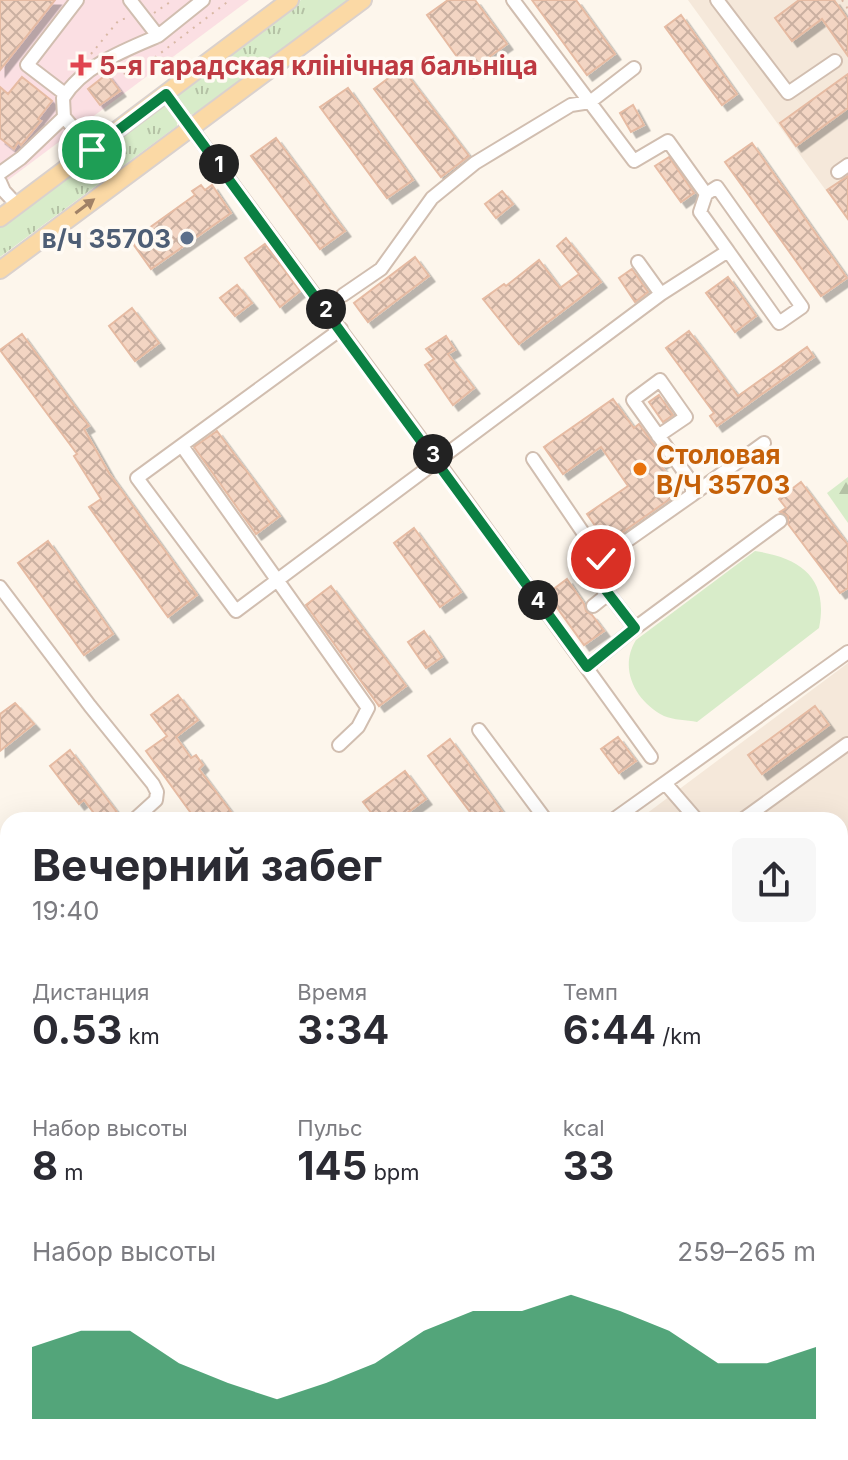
<!DOCTYPE html>
<html lang="ru">
<head>
<meta charset="utf-8">
<style>
	body { margin:0; font-family:Inter,sans-serif; background:#f7f7f7; color:#2b2b33; height:100vh; display:flex; flex-direction:column; font-size:30px; white-space:nowrap }
	* { box-sizing:border-box; margin:0 }
	p { font-size:26px; color:#7c7c81 }
	.icon { flex:none; width:44px; height:44px; fill:none; stroke:currentColor; stroke-width:2; stroke-linecap:round; stroke-linejoin:round }
	.map { position:relative; flex:1; overflow:hidden }
	.sheet { position:absolute; left:0px; top:812px; width:848px; height:648px; display:flex; flex-direction:column; background:#fff; border-radius:24px 24px 0 0; box-shadow:0 8px 32px #0002 }
	.sheet>* { flex:none }
	.pin { position:absolute; display:grid; place-items:center; width:68px; height:68px; color:#fff; margin:-34px; border:4px solid #fff; border-radius:50%; box-shadow:0 2px 8px #0007 }
	.km { position:absolute; width:40px; height:40px; margin:-20px; border-radius:50%; background:#222; color:#fff; font-size:22px; line-height:40px; text-align:center }
	.round { display:grid; place-items:center; flex:none; width:84px; height:84px; border-radius:12px; background:#f7f7f7 }
	.summary { display:flex; align-items:center; justify-content:space-between; height:136px; padding:0 32px }
	h1 { font-size:44px; font-weight:700; line-height:60px }
	.figures { display:grid; grid-template-columns:repeat(3,1fr); gap:12px; height:136px; padding:8px 32px }
	.figures div { display:grid; align-content:center }
	.figures b { font-size:40px; font-weight:700 }
	.figures small { font-size:22px; font-weight:400 }
	.figures p { font-size:22px }
	.chart { height:224px; padding:16px 32px }
	.chart p { display:flex; justify-content:space-between }
	.chart svg { width:100%; height:144px; margin-top:8px; fill:#0b8043; opacity:.7 }
	.map>svg:first-child { display:block }
	.residential { fill:#f5e8da }
	.industrial { fill:#efe9e4 }
	.medical { fill:#fbdfe3 }
	.grass { fill:url(#grass-tufts) }
	.forest { fill:url(#forest-firs) }
	.garden { fill:#d8ecc9 }
	.building { fill:url(#building-cross-hatch); stroke:#e6bba3; stroke-width:2; filter:url(#shadow) }
	.lines { fill:none; stroke-linecap:round; stroke-linejoin:round }
	.minor-casing { stroke:#d1beb0; stroke-width:16 }
	.major-casing { stroke:#dad1cd; stroke-width:20 }
	.path { stroke:#d9b8a5; stroke-width:2; stroke-dasharray:2 6; stroke-linecap:butt }
	.minor { stroke:#fff; stroke-width:12 }
	.major { stroke:#fbd9a5; stroke-width:16 }
	.rail-casing { stroke:#b9a8c9; stroke-width:7 }
	.rail { stroke:#fffaf3; stroke-width:4; stroke-dasharray:12; stroke-linecap:butt }
	.oneway { fill:#a18267 }
	.route-casing { stroke:#fff; stroke-width:16 }
	.route { stroke:#0b8043; stroke-width:10 }
	.health-dot { fill:#e0444e; stroke:#fffaf3; stroke-width:3 }
	.service-dot { fill:#5c6f8a; stroke:#fffaf3; stroke-width:3 }
	.food-dot { fill:#e8710a; stroke:#fffaf3; stroke-width:3 }
	.labels { text-anchor:middle; dominant-baseline:central; stroke-width:7; stroke-linejoin:round; paint-order:stroke }
	.health-label { font-size:26px; font-weight:bold; fill:#be3a42; stroke:#fffaf3; text-anchor:start }
	.service-label { font-size:26px; font-weight:bold; fill:#4e5e75; stroke:#fffaf3; text-anchor:end }
	.food-label { font-size:26px; font-weight:bold; fill:#c56008; stroke:#fffaf3; text-anchor:start }
</style>
</head>
<body>
<div class="map">
<svg width="848" height="1460" viewBox="0 0 848 1460">
	<defs>
		<pattern id="grass-tufts" width="24" height="20" patternUnits="userSpaceOnUse" patternTransform="scale(2)"><rect width="24" height="20" fill="#d8ecc9"/><path d="M3 7l-1-3M5 7V3M7 7l1-3M15 17l-1-3M17 17v-4M19 17l1-3" fill="none" stroke="#b4c2a5"/></pattern>
		<pattern id="forest-firs" width="22" height="20" patternUnits="userSpaceOnUse" patternTransform="scale(2)"><rect width="22" height="20" fill="#d8ecc9"/><path d="M5 1l3.5 6h-7zM16 11l3.5 6h-7z" fill="#b4c2a5"/></pattern>
		<pattern id="building-cross-hatch" width="8" height="8" patternUnits="userSpaceOnUse" patternTransform="scale(2)"><rect width="8" height="8" fill="#f3d5c3"/><path d="M0 0l8 8M0 8l8-8" fill="none" stroke="#cab0a1"/></pattern>
		<filter id="shadow"><feDropShadow dx="5.5" dy="5.5" stdDeviation="0" flood-color="#0004"/></filter>
	</defs>
	<rect width="100%" height="100%" fill="#fdf6ec"/>
	<path class="residential" d="M 688,0 L 848,0 L 848,221 Z
		M 848,663 L 848,1126 L 840,1133 L 840,820 L 638,820 Z"/>
	<path class="industrial" d="M 848,1344 L 848,1420 L 840,1408 L 840,1349 Z"/>
	<path class="medical" d="M 0,0 L 249,0 L 0,186 Z"/>
	<path class="grass" d="M 301,0 L 348,0 L 195,113 L 190,115 L 178,100 L 179,90 Z
		M 162,105 C 170,108 178,118 177,126 L 0,257 L 0,224 Z
		M 0,1340 L 8,1351 L 8,1403 L 0,1386 Z
		M 593,1452 L 649,1452 L 638,1460 L 586,1460 Z
		M 663,1452 L 702,1452 L 747,1460 L 667,1457 Z"/>
	<path class="forest" d="M 848,477 L 848,523 L 827,493 Z"/>
	<path class="garden" d="M 755,551 C 801,558 829,578 819,628 L 697,722 C 687,720 673,720 664,716 C 636,702 618,669 636,640 Z"/>
	<path class="building" d="M 0,0 L 55,0 L 0,70 Z
		M 448,0 L 475,0 L 507,44 L 468,72 L 427,15 Z
		M 532,0 L 576,0 L 615,54 L 587,75 Z
		M 799,0 L 834,0 L 848,20 L 848,56 L 822,19 L 792,41 L 775,18 Z
		M 681,15 L 737,94 L 722,105 L 665,27 Z
		M 402,68 L 469,156 L 441,177 L 374,89 Z
		M 107,74 L 120,91 L 100,105 L 88,89 Z
		M 848,74 L 848,108 L 796,146 L 780,123 Z
		M 22,77 L 52,101 L 38,119 L 41,121 L 21,145 L 18,142 L 14,149 L 0,138 L 0,87 L 8,94 Z
		M 348,88 L 413,180 L 387,198 L 320,107 Z
		M 633,105 L 644,125 L 631,132 L 620,113 Z
		M 276,138 L 345,231 L 320,249 L 251,156 Z
		M 752,143 L 847,278 L 821,296 L 725,162 Z
		M 669,157 L 694,193 L 681,202 L 655,166 Z
		M 848,176 L 848,219 L 827,190 Z
		M 201,185 L 205,190 L 212,185 L 231,213 L 151,269 L 131,241 L 195,195 L 192,191 Z
		M 502,191 L 513,204 L 496,218 L 485,204 Z
		M 566,238 L 601,282 L 519,344 L 483,299 L 504,284 L 506,286 L 539,260 L 560,288 L 579,274 L 557,246 Z
		M 265,244 L 300,291 L 280,307 L 245,258 Z
		M 415,257 L 429,276 L 368,322 L 354,303 Z
		M 632,269 L 648,292 L 635,302 L 619,278 Z
		M 728,277 L 756,316 L 735,332 L 706,293 Z
		M 237,285 L 252,303 L 235,316 L 220,298 Z
		M 132,308 L 159,343 L 135,361 L 109,326 Z
		M 689,331 L 738,396 L 807,347 L 814,357 L 717,426 L 710,416 L 714,413 L 666,348 Z
		M 22,334 L 89,426 L 84,429 L 109,473 L 197,595 L 168,617 L 89,507 L 101,499 L 74,456 L 77,454 L 0,350 Z
		M 446,336 L 455,350 L 448,354 L 474,388 L 453,405 L 425,365 L 434,359 L 426,349 Z
		M 659,395 L 673,415 L 663,422 L 649,402 Z
		M 613,399 L 634,428 L 639,424 L 665,461 L 660,464 L 680,492 L 607,543 L 587,514 L 628,486 L 601,447 L 563,474 L 544,447 Z
		M 217,431 L 280,516 L 256,534 L 194,447 Z
		M 801,482 L 848,545 L 848,588 L 840,593 L 788,524 L 788,516 L 780,512 L 786,508 L 779,499 Z
		M 414,528 L 461,592 L 440,607 L 394,543 Z
		M 48,541 L 113,634 L 84,655 L 18,563 Z
		M 567,579 L 584,604 L 586,611 L 592,615 L 604,631 L 584,645 L 547,594 Z
		M 331,586 L 406,686 L 379,706 L 306,605 Z
		M 424,631 L 442,657 L 426,668 L 408,642 Z
		M 178,695 L 198,720 L 176,737 L 191,758 L 196,755 L 203,765 L 199,769 L 237,820 L 196,820 L 146,751 L 167,736 L 151,715 Z
		M 15,703 L 34,724 L 0,751 L 0,714 Z
		M 815,706 L 829,725 L 762,774 L 748,755 Z
		M 618,737 L 636,761 L 619,773 L 601,749 Z
		M 450,739 L 470,766 L 508,820 L 476,820 L 428,756 Z
		M 70,750 L 119,815 L 112,820 L 99,820 L 84,800 L 79,804 L 50,766 Z
		M 405,771 L 426,799 L 398,820 L 377,820 L 363,802 Z"/>
	<g class="lines">
		<g class="minor-casing">
			<path id="minor" d="M 130,0 L 158,36 L 203,0
				M 513,0 L 634,161 L 668,141 L 706,194 L 717,187 L 802,307 L 779,323 L 728,251 L 661,294 L 638,262
				M 717,0 L 788,93 L 835,61
				M 65,94 L 27,65 L 77,0
				M 166,94 L 438,462 L 651,757
				M 92,150 L 64,117 L 63,98 C 83,66 125,50 158,36
				M 838,172 L 848,165
				M 0,173 L 21,158 L 64,117
				M 0,182 L 4,191 L 17,205
				M 706,194 L 700,212 L 728,251
				M 343,295 L 381,269 L 432,198 L 475,163 L 571,105 L 590,102 L 634,68
				M 341,329 L 137,478 L 236,611 L 661,294
				M 182,446 L 368,708 L 358,727 L 339,745
				M 533,459 L 601,559 L 601,584 L 635,628
				M 692,495 L 764,443
				M 601,559 L 692,495 L 692,483 L 633,400 L 660,380 L 686,417 L 658,436
				M 0,587 L 90,706 L 153,784 L 157,792 L 156,800 L 134,820
				M 593,606 L 608,594
				M 587,667 L 635,628 L 780,521
				M 479,730 L 546,820
				M 665,783 L 697,820
				M 613,820 L 848,652
				M 742,820 L 847,744
				M 0,979 L 8,973
				M 840,1013 L 848,1015
				M 0,1014 L 8,1025
				M 840,1062 L 848,1071
				M 840,1100 L 848,1093
				M 2,1266 L 8,1263
				M 840,1340 L 848,1335
				M 840,1359 L 848,1366
				M 0,1402 L 8,1429
				M 13,1452 L 14,1460
				M 431,1452 L 438,1460
				M 389,1460 L 396,1452
				M 454,1460 L 462,1452"/>
		</g>
		<g class="major-casing">
			<path id="major" d="M 0,218 L 290,0
				M 0,270 L 363,0
				M 840,1157 L 848,1150
				M 840,1189 L 848,1182
				M 514,1460 L 523,1452
				M 548,1460 L 555,1452"/>
		</g>
		<path class="path" d="M 842,0 L 848,9
			M 154,13 L 173,0
			M 91,54 L 119,20 L 128,18
			M 119,67 L 128,78 L 230,0
			M 840,981 L 848,975
			M 840,1132 L 848,1124
			M 840,1215 L 848,1208
			M 491,1460 L 500,1452
			M 582,1460 L 589,1452
			M 640,1460 L 652,1452"/>
		<use href="#minor" class="minor"/>
		<use href="#major" class="major"/>
		<g class="rail-casing">
			<path id="rail" d="M 0,1206 L 8,1218
				M 716,1452 L 774,1460
				M 813,1460 L 848,1457"/>
		</g>
		<use href="#rail" class="rail"/>
	</g>
	<defs><path id="oneway-solid" d="M-6-.8H1V-3.2L6.5 0L1 3.2V.8H-6Z" transform="scale(2)"/></defs>
	<use class="oneway" href="#oneway-solid" transform="translate(85 206) rotate(-37)"/>
	<g class="lines">
		<g class="route-casing">
			<path id="route" d="M 92,150 L 166,94 L 587,667 L 635,628 L 601,584 L 601,559"/>
		</g>
		<use href="#route" class="route"/>
	</g>
	<path class="health-dot" d="M77 53h8v8h8v8h-8v8h-8v-8h-8v-8h8z"/>
	<circle class="service-dot" cx="187" cy="238" r="8"/>
	<circle class="food-dot" cx="640" cy="469" r="8"/>
	<g class="labels">
		<g class="health-label">
			<text x="99" y="65">5-я гарадская клінічная бальніца</text>
		</g>
		<g class="service-label">
			<text x="171" y="238">в/ч 35703</text>
		</g>
		<g class="food-label">
			<text x="656" y="454">Столовая<tspan x="656" dy="30">В/Ч 35703</tspan></text>
		</g>
	</g>
</svg>
<div class="pin" style="left:92px;top:150px;background:#1e9e55"><svg class="icon" aria-label="arrive" viewBox="0 0 24 24"><path d="M6 21V4h12l-3 4 3 4H6"/></svg></div>
<div class="pin" style="left:601px;top:559px;background:#d93025"><svg class="icon" aria-label="check" viewBox="0 0 24 24"><path d="M5 12l5 5 9-10"/></svg></div>
<b class="km" style="left:219px;top:164px">1</b>
<b class="km" style="left:326px;top:309px">2</b>
<b class="km" style="left:433px;top:454px">3</b>
<b class="km" style="left:538px;top:600px">4</b>
<section class="sheet">
<div class="summary"><div><h1>Вечерний забег</h1><p>19:40</p></div><a class="round"><svg class="icon" aria-label="share" viewBox="0 0 24 24"><path d="M12 15V3M7 8l5-5 5 5M5 13v7h14v-7"/></svg></a></div>
<div class="figures">
<div><p>Дистанция</p><b>0.53<small> km</small></b></div>
<div><p>Время</p><b>3:34</b></div>
<div><p>Темп</p><b>6:44<small> /km</small></b></div>
</div>
<div class="figures">
<div><p>Набор высоты</p><b>8<small> m</small></b></div>
<div><p>Пульс</p><b>145<small> bpm</small></b></div>
<div><p>kcal</p><b>33</b></div>
</div>
<div class="chart"><p><span>Набор высоты</span>259–265 m</p>
<svg viewBox="0 0 160 44" preserveAspectRatio="none"><path d="M0 44V22L10 17L20 17L30 27L40 33L50 38L60 33L70 27L80 17L90 11L100 11L110 6L120 11L130 17L140 27L150 27L160 22V44z"/></svg>
</div>
</section>
</div>
</body>
</html>
